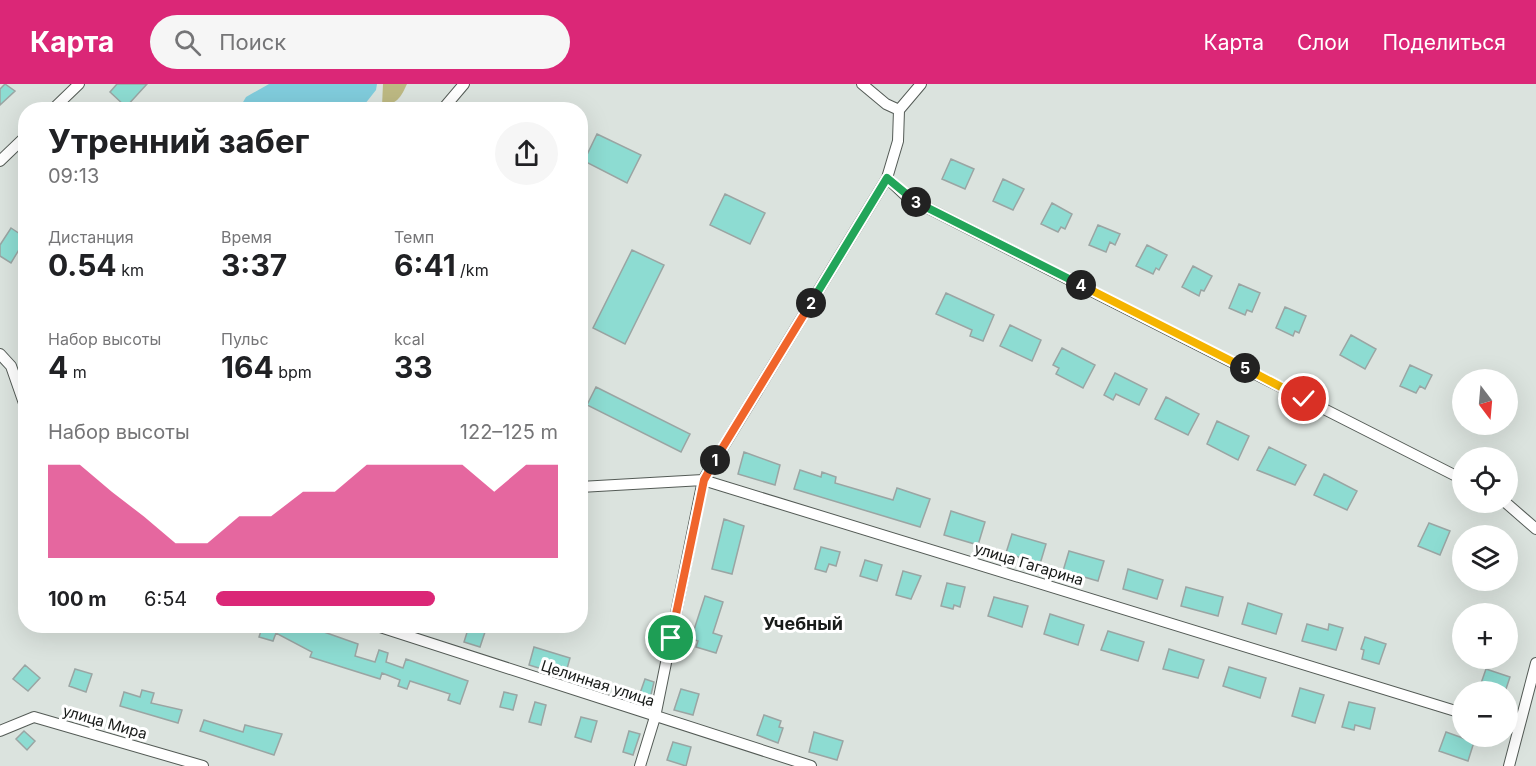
<!DOCTYPE html>
<html lang="ru">
<head>
<meta charset="utf-8">
<style>
	body { margin:0; font-family:Inter,sans-serif; background:#f6f6f6; color:#202124; height:100vh; display:flex; flex-direction:column; font-size:22px; white-space:nowrap }
	* { box-sizing:border-box; margin:0 }
	p { font-size:20px; color:#757577 }
	.icon { flex:none; width:33px; height:33px; fill:none; stroke:currentColor; stroke-width:2; stroke-linecap:round; stroke-linejoin:round }
	.map { position:relative; flex:1; overflow:hidden }
	.drawer { position:absolute; left:18px; top:18px; width:570px; height:531px; display:flex; flex-direction:column; background:#fff; border-radius:24px; box-shadow:0 6px 24px #0002 }
	.drawer>* { flex:none }
	.needle { width:39px; rotate:164deg }
	.tools { position:absolute; left:1452px; top:285px; display:grid; gap:12px }
	.tools a { display:grid; place-items:center; width:66px; height:66px; border-radius:50%; background:#fff; box-shadow:0 6px 24px #0002; font-size:30px }
	.pin { position:absolute; display:grid; place-items:center; width:51px; height:51px; color:#fff; margin:-26px; border:3px solid #fff; border-radius:50%; box-shadow:0 2px 6px #0007 }
	.km { position:absolute; width:30px; height:30px; margin:-15px; border-radius:50%; background:#222; color:#fff; font-size:16px; line-height:30px; text-align:center }
	.round { display:grid; place-items:center; flex:none; width:63px; height:63px; border-radius:32px; background:#f6f6f6 }
	.overview { display:flex; align-items:center; justify-content:space-between; height:102px; padding:0 30px }
	h1 { font-size:33px; font-weight:700; line-height:45px }
	.stats { display:grid; grid-template-columns:repeat(3,1fr); gap:9px; height:102px; padding:6px 30px }
	.stats div { display:grid; align-content:center }
	.stats b { font-size:30px; font-weight:700 }
	.stats small { font-size:16px; font-weight:400 }
	.stats p { font-size:16px }
	.chart { height:168px; padding:12px 30px }
	.chart p { display:flex; justify-content:space-between }
	.chart svg { width:100%; height:108px; margin-top:6px; fill:#db2777; opacity:.7 }
	ul { padding:0 30px; list-style:none; font-size:20px }
	li { display:grid; grid-template-columns:96px 72px 1fr; align-items:center; height:45px }
	li i { height:15px; border-radius:8px; background:#db2777 }
	header { display:flex; align-items:center; gap:36px; box-sizing:border-box; height:84px; padding:0 30px; background:#db2777; color:#fff }
	header strong { font-size:28px }
	nav { display:flex; gap:33px; margin-inline-start:auto; font-size:21px }
	.search { width:420px; height:54px; background:#f6f6f6; display:flex; align-items:center; gap:15px; box-sizing:border-box; padding:0 21px; border-radius:33px; color:#757577; font-size:22px }
	.map>svg:first-child { display:block }
	.green { fill:#bdb983 }
	.water { fill:#80ccdc }
	.building { fill:#8ddcd2; stroke:#9aa5a3; stroke-width:1.5 }
	.lines { fill:none; stroke-linecap:round; stroke-linejoin:round }
	.minor-casing { stroke:#545b56; stroke-width:12 }
	.minor { stroke:#fff; stroke-width:10 }
	.split-1-casing { stroke:#fff; stroke-width:12 }
	.split-2-casing { stroke:#fff; stroke-width:12 }
	.split-3-casing { stroke:#fff; stroke-width:12 }
	.split-4-casing { stroke:#fff; stroke-width:12 }
	.split-5-casing { stroke:#fff; stroke-width:12 }
	.split-6-casing { stroke:#fff; stroke-width:12 }
	.split-1 { stroke:#f0652b; stroke-width:8 }
	.split-2 { stroke:#f0652b; stroke-width:8 }
	.split-3 { stroke:#22a559; stroke-width:8 }
	.split-4 { stroke:#22a559; stroke-width:8 }
	.split-5 { stroke:#f5b400; stroke-width:8 }
	.split-6 { stroke:#f5b400; stroke-width:8 }
	.labels { text-anchor:middle; dominant-baseline:central; stroke-width:6; stroke-linejoin:round; paint-order:stroke }
	.street-label { font-size:15px; fill:#181b19; stroke:#fff }
	.quarter-label { font-size:18px; font-weight:bold; fill:#181b19; stroke:#fff }
</style>
</head>
<body>
<header>
<strong>Карта</strong>
<div class="search"><svg class="icon" aria-label="search" viewBox="0 0 24 24"><circle cx="10" cy="10" r="6"/><path d="M15 15l6 6"/></svg>Поиск</div>
<nav><a>Карта</a><a>Слои</a><a>Поделиться</a></nav>
</header>
<div class="map">
<svg width="1536" height="682" viewBox="0 0 1536 682">
	<rect width="100%" height="100%" fill="#dbe3de"/>
	<path class="green" d="M 383,0 L 407,0 C 401,13 397,20 382,22 Z"/>
	<path class="water" d="M 269,0 L 377,0 L 376,6 L 361,25 L 239,25 L 246,13 Z"/>
	<path class="building" d="M 5,0 L 15,7 L 0,21 L 0,5 Z
		M 117,0 L 147,0 L 126,23 L 110,8 Z
		M 597,50 L 641,71 L 627,99 L 584,77 Z
		M 951,75 L 974,85 L 965,105 L 942,95 Z
		M 1003,95 L 1024,105 L 1013,126 L 993,117 Z
		M 725,110 L 765,129 L 750,160 L 710,141 Z
		M 1052,119 L 1072,130 L 1065,145 L 1061,143 L 1058,148 L 1041,140 Z
		M 1098,141 L 1120,150 L 1115,161 L 1110,158 L 1106,168 L 1089,161 Z
		M 11,144 L 26,154 L 11,179 L 0,172 L 0,161 Z
		M 1147,161 L 1167,171 L 1159,186 L 1156,184 L 1153,190 L 1136,182 Z
		M 632,166 L 664,181 L 625,260 L 593,244 Z
		M 1193,182 L 1212,192 L 1204,207 L 1201,206 L 1199,212 L 1182,203 Z
		M 1239,200 L 1260,209 L 1252,228 L 1247,226 L 1245,231 L 1229,224 Z
		M 946,209 L 994,231 L 983,257 L 970,252 L 972,246 L 936,230 Z
		M 1285,223 L 1306,232 L 1299,249 L 1295,247 L 1293,252 L 1276,244 Z
		M 1010,241 L 1041,256 L 1032,277 L 1000,262 Z
		M 1351,251 L 1376,265 L 1365,285 L 1340,271 Z
		M 1062,264 L 1095,281 L 1083,304 L 1056,290 L 1059,284 L 1053,281 Z
		M 1410,281 L 1432,291 L 1425,305 L 1420,302 L 1416,309 L 1400,302 Z
		M 1115,289 L 1147,305 L 1139,321 L 1116,310 L 1113,316 L 1104,311 Z
		M 596,303 L 690,350 L 681,368 L 587,321 Z
		M 1166,313 L 1199,330 L 1188,351 L 1155,335 Z
		M 1217,337 L 1249,352 L 1238,376 L 1207,360 Z
		M 1269,363 L 1306,381 L 1295,401 L 1257,386 Z
		M 744,368 L 780,381 L 775,401 L 738,390 Z
		M 800,386 L 821,393 L 822,388 L 836,393 L 835,399 L 893,416 L 897,404 L 930,415 L 920,443 L 794,405 Z
		M 1324,390 L 1357,407 L 1347,426 L 1314,411 Z
		M 951,427 L 985,438 L 978,461 L 944,451 Z
		M 724,435 L 744,442 L 732,490 L 712,485 Z
		M 1429,439 L 1450,447 L 1440,471 L 1418,462 Z
		M 1012,450 L 1046,460 L 1040,480 L 1006,469 Z
		M 821,463 L 840,468 L 836,482 L 829,480 L 826,488 L 815,485 Z
		M 1069,467 L 1104,477 L 1098,497 L 1063,487 Z
		M 865,476 L 882,481 L 877,497 L 860,492 Z
		M 1128,485 L 1163,496 L 1157,515 L 1123,505 Z
		M 903,487 L 921,492 L 911,515 L 896,511 Z
		M 947,499 L 965,503 L 960,523 L 954,521 L 953,525 L 941,522 Z
		M 1186,503 L 1223,513 L 1218,532 L 1181,522 Z
		M 705,512 L 723,518 L 713,549 L 722,552 L 716,569 L 696,563 L 698,557 L 691,555 Z
		M 994,513 L 1028,522 L 1022,543 L 988,532 Z
		M 1248,519 L 1282,530 L 1276,550 L 1242,540 Z
		M 1050,530 L 1084,541 L 1078,561 L 1044,550 Z
		M 1307,540 L 1328,546 L 1329,540 L 1343,544 L 1336,566 L 1302,557 Z
		M 257,542 L 282,542 L 296,547 L 298,542 L 307,542 L 358,560 L 355,572 L 375,578 L 379,566 L 388,569 L 386,578 L 403,584 L 406,575 L 468,597 L 460,620 L 448,616 L 450,610 L 410,597 L 407,605 L 398,602 L 400,596 L 382,589 L 380,595 L 310,573 L 312,568 L 276,549 L 273,557 L 259,553 L 262,544 Z
		M 469,542 L 487,542 L 480,563 L 464,558 Z
		M 1108,547 L 1144,558 L 1138,577 L 1101,566 Z
		M 1365,553 L 1386,560 L 1379,580 L 1362,575 L 1364,566 L 1361,565 Z
		M 534,563 L 570,574 L 565,592 L 529,581 Z
		M 1169,565 L 1204,576 L 1198,594 L 1163,585 Z
		M 25,581 L 40,594 L 28,607 L 13,595 Z
		M 1229,583 L 1266,594 L 1260,614 L 1223,602 Z
		M 75,585 L 92,590 L 86,608 L 69,602 Z
		M 1486,585 L 1510,593 L 1505,608 L 1478,608 Z
		M 645,595 L 654,598 L 649,619 L 638,615 Z
		M 1300,604 L 1324,611 L 1315,639 L 1292,632 Z
		M 681,605 L 699,610 L 693,631 L 674,626 Z
		M 142,606 L 154,609 L 151,619 L 182,626 L 178,639 L 120,622 L 124,608 L 140,613 Z
		M 504,608 L 517,611 L 513,626 L 500,623 Z
		M 535,618 L 546,621 L 541,641 L 529,638 Z
		M 1349,618 L 1375,624 L 1370,645 L 1355,641 L 1354,646 L 1342,643 Z
		M 764,631 L 781,637 L 779,643 L 783,644 L 778,659 L 757,651 Z
		M 581,633 L 597,637 L 591,658 L 575,653 Z
		M 204,636 L 243,648 L 245,641 L 282,650 L 274,671 L 200,647 Z
		M 24,647 L 35,657 L 27,666 L 16,655 Z
		M 629,647 L 640,650 L 633,671 L 623,668 Z
		M 814,648 L 843,657 L 837,676 L 809,668 Z
		M 1446,648 L 1474,658 L 1468,677 L 1439,667 Z
		M 673,658 L 691,663 L 686,682 L 667,676 Z"/>
	<g class="lines">
		<g class="minor-casing">
			<path id="minor" d="M 862,0 L 886,20 L 899,26
				M 52,26 L 79,0
				M 442,26 L 464,0
				M 0,77 L 26,52
				M 887,94 L 908,114 L 1462,395
				M 0,270 L 11,282 L 26,325
				M 580,403 L 703,396 L 1462,629
				M 1505,418 L 1536,445
				M 377,542 L 811,682
				M 0,647 L 34,633 L 203,682
				M 640,682 L 655,633 L 703,396 L 887,94 L 898,57 L 899,26 L 921,0
				M 1509,682 L 1536,579"/>
		</g>
		<use href="#minor" class="minor"/>
	</g>
	<g class="lines">
		<g class="split-1-casing">
			<path id="split-1" d="M 671,554 L 704,396 L 715,376"/>
		</g>
		<g class="split-2-casing">
			<path id="split-2" d="M 715,376 L 811,219"/>
		</g>
		<g class="split-3-casing">
			<path id="split-3" d="M 811,219 L 887,94 L 916,118"/>
		</g>
		<g class="split-4-casing">
			<path id="split-4" d="M 916,118 L 1081,201"/>
		</g>
		<g class="split-5-casing">
			<path id="split-5" d="M 1081,201 L 1245,284"/>
		</g>
		<g class="split-6-casing">
			<path id="split-6" d="M 1245,284 L 1304,315"/>
		</g>
		<use href="#split-1" class="split-1"/>
		<use href="#split-2" class="split-2"/>
		<use href="#split-3" class="split-3"/>
		<use href="#split-4" class="split-4"/>
		<use href="#split-5" class="split-5"/>
		<use href="#split-6" class="split-6"/>
	</g>
	<g class="labels">
		<g class="street-label">
			<text transform="translate(1029 480) rotate(17)">улица Гагарина</text>
			<text transform="translate(598 599) rotate(18)">Целинная улица</text>
			<text transform="translate(105 638) rotate(16)">улица Мира</text>
		</g>
		<g class="quarter-label">
			<text x="803" y="539">Учебный</text>
		</g>
	</g>
</svg>
<div class="tools">
<a><svg class="needle" viewBox="-14 -14 28 28"><path d="M0-13l5 13h-10z" fill="#e53935"/><path d="M0 13l5-13h-10z" fill="#757577"/></svg></a>
<a><svg class="icon" aria-label="locate" viewBox="0 0 24 24"><circle cx="12" cy="12" r="6"/><path d="M12 2v4M12 18v4M2 12h4M18 12h4"/></svg></a>
<a><svg class="icon" aria-label="layers" viewBox="0 0 24 24"><path d="M12 4l9 5-9 5-9-5zM3 14l9 5 9-5"/></svg></a>
<a>+</a>
<a>−</a>
</div>
<div class="pin" style="left:671px;top:554px;background:#1e9e55"><svg class="icon" aria-label="arrive" viewBox="0 0 24 24"><path d="M6 21V4h12l-3 4 3 4H6"/></svg></div>
<div class="pin" style="left:1304px;top:315px;background:#d93025"><svg class="icon" aria-label="check" viewBox="0 0 24 24"><path d="M5 12l5 5 9-10"/></svg></div>
<b class="km" style="left:715px;top:376px">1</b>
<b class="km" style="left:811px;top:219px">2</b>
<b class="km" style="left:916px;top:118px">3</b>
<b class="km" style="left:1081px;top:201px">4</b>
<b class="km" style="left:1245px;top:284px">5</b>
<section class="drawer">
<div class="overview"><div><h1>Утренний забег</h1><p>09:13</p></div><a class="round"><svg class="icon" aria-label="share" viewBox="0 0 24 24"><path d="M12 15V3M7 8l5-5 5 5M5 13v7h14v-7"/></svg></a></div>
<div class="stats">
<div><p>Дистанция</p><b>0.54<small> km</small></b></div>
<div><p>Время</p><b>3:37</b></div>
<div><p>Темп</p><b>6:41<small> /km</small></b></div>
</div>
<div class="stats">
<div><p>Набор высоты</p><b>4<small> m</small></b></div>
<div><p>Пульс</p><b>164<small> bpm</small></b></div>
<div><p>kcal</p><b>33</b></div>
</div>
<div class="chart"><p><span>Набор высоты</span>122–125 m</p>
<svg viewBox="0 0 160 44" preserveAspectRatio="none"><path d="M0 44V6L10 6L20 17L30 27L40 38L50 38L60 27L70 27L80 17L90 17L100 6L110 6L120 6L130 6L140 17L150 6L160 6V44z"/></svg>
</div>
<ul>
<li><b>100 m</b>6:54<i style="width:64%"></i></li>
</ul>
</section>
</div>
</body>
</html>
